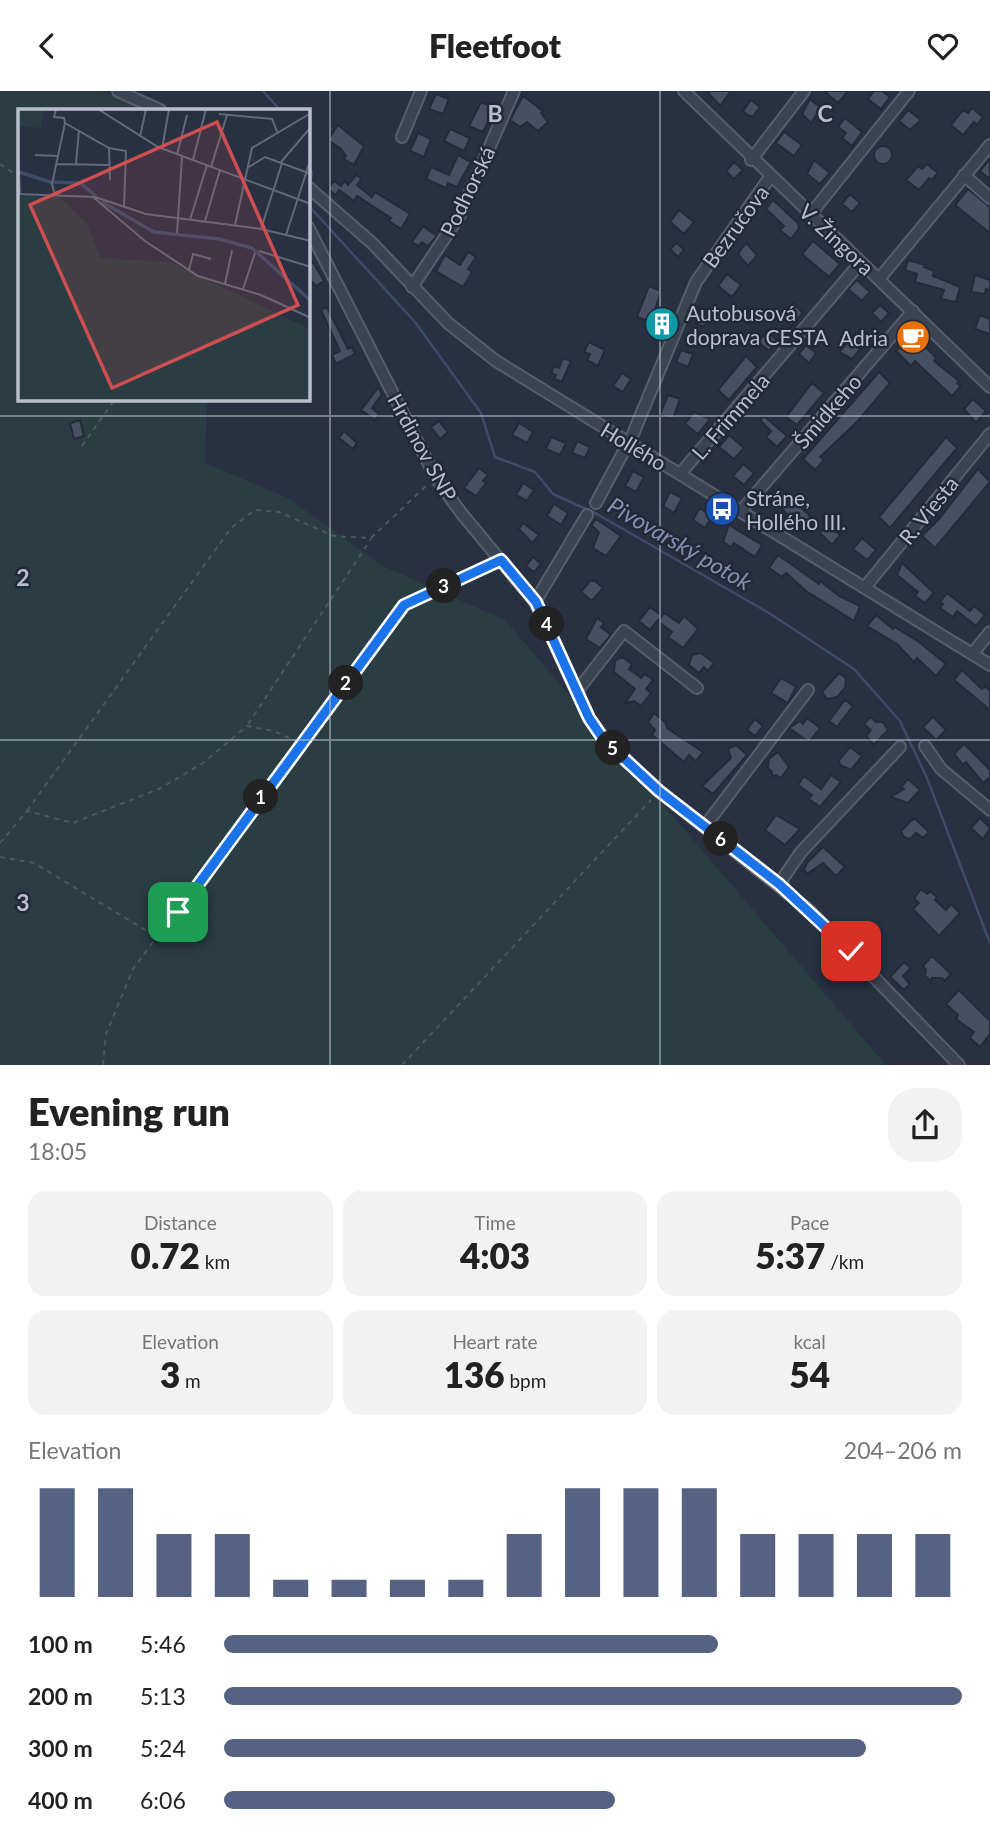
<!DOCTYPE html>
<html lang="en">
<head>
<meta charset="utf-8">
<style>
	body { margin:0; font-family:Lato,sans-serif; background:#f2f2f2; color:#222; height:100vh; display:flex; flex-direction:column; font-size:26px; white-space:nowrap }
	* { box-sizing:border-box; margin:0 }
	p { font-size:23px; color:#767676 }
	.icon { flex:none; width:38px; height:38px; fill:none; stroke:currentColor; stroke-width:2; stroke-linecap:round; stroke-linejoin:round }
	.map { position:relative; height:974px; overflow:hidden }
	.panel { display:flex; flex-direction:column; background:#fff; flex:1 }
	.panel>* { flex:none }
	.pin { position:absolute; display:grid; place-items:center; width:60px; height:60px; color:#fff; margin:-30px; border-radius:14px; box-shadow:0 4px 10px #0006 }
	.km { position:absolute; width:35px; height:35px; margin:-18px; border-radius:50%; background:#222; color:#fff; font-size:19px; line-height:35px; text-align:center }
	.round { display:grid; place-items:center; flex:none; width:74px; height:74px; border-radius:28px; background:#f2f2f2 }
	.summary { display:flex; align-items:center; justify-content:space-between; height:119px; padding:0 28px }
	h1 { font-size:38px; font-weight:800; line-height:52px }
	.metrics { display:grid; grid-template-columns:repeat(3,1fr); gap:10px; height:119px; padding:7px 28px }
	.metrics div { display:grid; align-content:center; border-radius:18px; background:#f2f2f2; text-align:center }
	.metrics b { font-size:35px; font-weight:800 }
	.metrics small { font-size:19px; font-weight:400 }
	.metrics p { font-size:19px }
	.chart { height:196px; padding:14px 28px }
	.chart p { display:flex; justify-content:space-between }
	.chart svg { width:100%; height:126px; margin-top:7px; stroke:#566281; stroke-width:6 }
	ul { padding:0 28px; list-style:none; font-size:23px }
	li { display:grid; grid-template-columns:112px 84px 1fr; align-items:center; height:52px }
	li i { height:18px; border-radius:9px; background:#566281 }
	header { display:flex; justify-content:space-between; align-items:center; height:91px; padding:0 28px; background:#fff; font-size:32px; font-weight:800 }
	.map>svg:first-child { display:block }
	.green { fill:#2a3d43 }
	.lines { fill:none; stroke-linecap:round; stroke-linejoin:round }
	.stream { stroke:#3e4c6a; stroke-width:2.5 }
	.building { fill:#475063; stroke:#232a39; stroke-width:2 }
	.minor-casing { stroke:#575e6c; stroke-width:14 }
	.path { stroke:#485a5f; stroke-width:2; stroke-dasharray:5 5; stroke-linecap:butt }
	.minor { stroke:#3c4351; stroke-width:10 }
	.route-casing { stroke:#fff; stroke-width:14 }
	.route { stroke:#1a73e8; stroke-width:9 }
	.grid { fill:none; stroke:#b9becb; stroke-width:2; stroke-opacity:0.55 }
	.labels { text-anchor:middle; dominant-baseline:central; stroke-width:5; stroke-linejoin:round; paint-order:stroke }
	.street-label { font-size:21px; fill:#b9becb; stroke:#212837 }
	.poi-label { font-size:21px; fill:#b9becb; stroke:#212837; text-anchor:start }
	.water-label { font-size:23px; font-style:italic; fill:#8291b2; stroke:#212837 }
	.inset-river { fill:none; stroke:#3e4c6a; stroke-width:3.5 }
	.inset-road { fill:none; stroke:#626979; stroke-width:2 }
	.view { fill:#cf4e51; fill-opacity:0.15; stroke:#cf4e51; stroke-width:3.5 }
	.inset-edge { fill:none; stroke:#b9becb; stroke-width:3.5 }
	.grid-label { font-size:23px; text-anchor:middle; font-weight:bold; fill:#b9becb; stroke:#212837; stroke-width:5; stroke-linejoin:round; paint-order:stroke }
</style>
</head>
<body>
<header><svg class="icon" aria-label="back" viewBox="0 0 24 24"><path d="M15 5l-7 7 7 7"/></svg>Fleetfoot<svg class="icon" aria-label="heart" viewBox="0 0 24 24"><path d="M12 20l-8-8c-3-5 5-10 8-4 3-6 11-1 8 4z"/></svg></header>
<div class="map">
<svg width="990" height="974" viewBox="0 0 990 974">
	<rect width="100%" height="100%" fill="#283042"/>
	<path class="green" d="M 0,0 L 103,0 L 142,19 L 19,19 L 19,308 L 207,308 L 205,372 L 288,407 L 383,475 L 505,529 L 886,974 L 0,974 Z"/>
	<g class="lines">
		<path class="stream" d="M 263,0 L 280,19
			M 308,73 L 312,82 L 310,93
			M 308,114 L 415,231 L 481,322 L 495,366 L 535,381 L 553,403 L 597,423 L 769,522 L 854,578 L 900,630 L 927,687 L 990,852"/>
	</g>
	<path class="building" d="M 707,0 L 731,0 L 720,15 Z
		M 824,0 L 848,0 L 838,12 Z
		M 874,0 L 882,0 L 890,6 L 881,18 L 868,8 Z
		M 436,3 L 449,8 L 443,23 L 429,18 Z
		M 523,5 L 543,20 L 541,22 L 548,31 L 538,40 L 527,31 L 520,36 L 510,29 Z
		M 810,8 L 821,17 L 811,32 L 802,23 Z
		M 751,9 L 760,16 L 753,25 L 749,25 L 743,20 Z
		M 481,11 L 495,17 L 483,41 L 469,35 Z
		M 972,17 L 983,26 L 977,34 L 974,31 L 963,44 L 951,34 L 963,19 L 968,22 Z
		M 908,19 L 921,29 L 910,39 L 899,30 Z
		M 845,27 L 862,41 L 852,55 L 842,47 L 846,42 L 838,36 Z
		M 338,34 L 364,55 L 354,74 L 344,68 L 346,65 L 341,58 L 328,49 Z
		M 450,38 L 470,47 L 464,60 L 444,50 Z
		M 784,41 L 802,54 L 794,65 L 776,52 Z
		M 418,42 L 431,48 L 424,66 L 410,60 Z
		M874 64a9 9 0 1 1 18 0a9 9 0 1 1-18 0Z
		M 458,64 L 471,71 L 457,96 L 448,92 L 446,97 L 426,88 L 431,76 L 449,84 Z
		M 990,68 L 990,88 L 980,80 Z
		M 814,69 L 830,82 L 820,93 L 807,83 Z
		M 734,71 L 743,79 L 734,88 L 726,80 Z
		M 927,73 L 938,82 L 932,89 L 929,87 L 919,99 L 906,89 L 918,75 L 922,78 Z
		M 356,84 L 362,88 L 357,94 L 372,106 L 375,101 L 410,123 L 401,138 L 389,130 L 391,127 L 357,105 L 354,110 L 339,99 L 336,104 L 328,98 L 334,90 L 341,95 L 345,90 L 348,94 Z
		M 968,98 L 990,116 L 990,142 L 955,114 Z
		M 850,103 L 860,112 L 852,121 L 842,113 Z
		M 773,109 L 798,132 L 799,137 L 791,148 L 780,139 L 784,135 L 766,118 Z
		M 679,119 L 694,131 L 684,143 L 670,131 Z
		M 423,135 L 437,145 L 428,155 L 422,151 L 419,155 L 412,151 Z
		M 813,150 L 840,173 L 829,186 L 802,163 Z
		M 677,152 L 684,159 L 678,166 L 670,158 Z
		M 746,152 L 757,164 L 748,175 L 738,163 Z
		M 468,161 L 476,166 L 468,178 L 472,181 L 463,196 L 436,180 L 445,164 L 460,174 Z
		M 908,169 L 925,174 L 924,176 L 934,180 L 933,185 L 960,196 L 956,211 L 941,208 L 944,199 L 915,191 L 917,183 L 905,179 Z
		M 313,171 L 324,190 L 316,195 L 308,187 L 308,174 Z
		M 727,183 L 741,194 L 732,206 L 718,195 Z
		M 975,184 L 990,189 L 990,199 L 986,198 L 985,203 L 971,201 Z
		M 857,189 L 870,201 L 862,210 L 848,198 Z
		M 649,195 L 661,200 L 651,231 L 637,226 Z
		M 793,212 L 803,222 L 791,235 L 781,225 Z
		M 880,214 L 889,222 L 881,231 L 872,222 Z
		M 327,216 L 348,258 L 352,256 L 355,263 L 336,273 L 332,264 L 340,260 L 321,219 Z
		M694 227a8 8 0 1 1 16 0a8 8 0 1 1-16 0Z
		M 980,224 L 990,228 L 990,243 L 975,238 Z
		M 661,229 L 669,232 L 661,251 L 653,248 Z
		M 767,240 L 778,250 L 769,260 L 758,251 Z
		M 913,242 L 936,267 L 934,270 L 959,290 L 957,292 L 961,295 L 952,305 L 915,270 L 911,275 L 896,260 Z
		M 849,250 L 860,258 L 852,268 L 839,261 Z
		M 589,251 L 605,259 L 598,275 L 587,269 L 590,263 L 584,261 Z
		M 806,254 L 816,262 L 809,272 L 799,263 Z
		M 681,259 L 693,263 L 688,276 L 676,271 Z
		M 746,265 L 757,276 L 729,309 L 718,299 Z
		M 563,267 L 571,270 L 562,291 L 554,288 L 556,284 L 551,282 L 554,275 L 559,277 Z
		M 879,281 L 890,292 L 857,331 L 820,366 L 824,369 L 815,379 L 803,368 Z
		M 622,282 L 631,288 L 623,301 L 613,295 Z
		M 812,292 L 824,302 L 797,334 L 786,326 Z
		M 378,297 L 382,303 L 372,317 L 379,323 L 375,329 L 361,319 Z
		M 668,304 L 680,308 L 673,328 L 660,324 Z
		M 973,308 L 986,320 L 976,332 L 964,318 Z
		M 694,321 L 710,328 L 698,343 L 685,333 Z
		M 764,325 L 787,345 L 777,356 L 766,346 L 771,340 L 760,329 Z
		M 80,329 L 84,345 L 74,348 L 70,332 Z
		M 439,330 L 448,341 L 440,348 L 431,336 Z
		M 519,332 L 533,341 L 527,352 L 512,344 Z
		M 344,340 L 357,352 L 353,358 L 339,347 Z
		M 729,344 L 744,357 L 734,368 L 719,356 Z
		M 551,346 L 566,352 L 560,364 L 546,358 Z
		M 946,346 L 957,357 L 890,437 L 879,426 Z
		M 577,350 L 590,356 L 585,367 L 572,362 Z
		M 743,373 L 754,382 L 744,394 L 733,385 Z
		M 479,377 L 488,384 L 483,390 L 486,392 L 476,405 L 464,397 Z
		M 978,378 L 990,391 L 935,457 L 922,445 L 939,428 Z
		M 633,380 L 644,386 L 636,401 L 625,395 Z
		M 523,392 L 534,399 L 527,410 L 516,404 Z
		M 778,395 L 811,426 L 801,438 L 773,408 Z
		M 670,401 L 682,407 L 674,422 L 663,415 Z
		M 554,413 L 568,422 L 561,434 L 547,425 Z
		M 700,417 L 712,426 L 705,437 L 693,429 Z
		M 596,428 L 621,445 L 606,465 L 593,457 L 599,441 L 591,434 Z
		M 523,432 L 539,444 L 532,452 L 519,438 Z
		M 827,433 L 840,444 L 832,454 L 820,442 Z
		M 729,434 L 762,454 L 755,466 L 734,452 L 731,456 L 723,451 Z
		M 862,447 L 876,459 L 867,469 L 853,458 Z
		M 778,464 L 819,493 L 820,490 L 839,505 L 860,515 L 854,530 L 806,500 L 786,482 L 782,486 L 769,477 Z
		M 533,466 L 541,473 L 534,481 L 526,475 Z
		M 902,472 L 934,502 L 925,512 L 915,505 L 918,501 L 897,484 Z
		M 590,490 L 595,490 L 603,497 L 592,510 L 581,501 Z
		M 947,502 L 970,520 L 974,515 L 985,524 L 976,535 L 957,520 L 953,526 L 940,517 L 943,513 L 940,511 Z
		M 650,516 L 662,525 L 658,530 L 664,522 L 679,532 L 684,525 L 698,538 L 683,557 L 668,546 L 672,541 L 657,530 L 650,539 L 639,530 Z
		M 876,524 L 893,538 L 895,536 L 919,551 L 946,573 L 936,585 L 917,567 L 914,571 L 897,553 L 867,535 Z
		M 597,527 L 604,532 L 601,536 L 611,544 L 600,557 L 586,548 Z
		M 701,562 L 714,572 L 708,580 L 704,576 L 699,582 L 689,574 L 692,564 Z
		M 622,566 L 632,573 L 629,578 L 641,587 L 645,583 L 653,589 L 646,598 L 651,602 L 641,615 L 634,610 L 625,612 L 635,598 L 614,581 L 615,570 Z
		M 962,579 L 982,598 L 985,595 L 990,600 L 990,619 L 954,589 Z
		M 839,582 L 846,587 L 845,597 L 837,606 L 827,608 L 822,601 Z
		M 781,587 L 796,596 L 788,612 L 771,602 Z
		M 845,609 L 853,615 L 837,636 L 829,630 Z
		M 654,622 L 665,631 L 667,637 L 703,661 L 696,670 L 689,664 L 684,671 L 652,644 L 655,639 L 648,631 Z
		M 870,626 L 876,631 L 883,631 L 888,639 L 874,654 L 866,645 L 871,639 L 864,633 Z
		M 933,626 L 946,639 L 936,649 L 923,636 Z
		M 807,627 L 820,637 L 809,651 L 789,637 L 800,630 L 803,633 Z
		M 755,628 L 763,635 L 755,645 L 747,639 Z
		M 964,653 L 990,679 L 990,686 L 983,692 L 966,671 L 963,674 L 954,663 Z
		M 736,654 L 747,664 L 713,703 L 702,695 L 731,667 L 728,658 Z
		M 850,656 L 862,665 L 851,679 L 840,674 L 839,669 Z
		M 778,661 L 789,676 L 781,687 L 776,684 L 772,686 L 772,681 L 768,677 L 769,668 Z
		M 831,684 L 841,691 L 820,716 L 809,708 L 812,704 L 798,694 L 804,685 L 821,698 Z
		M 908,688 L 920,699 L 908,712 L 891,706 L 904,698 L 901,696 Z
		M 776,724 L 800,738 L 785,754 L 765,739 Z
		M 914,727 L 929,741 L 923,747 L 916,742 L 910,748 L 904,746 L 901,740 Z
		M 980,727 L 990,737 L 983,748 L 971,737 Z
		M 823,756 L 845,776 L 836,785 L 823,772 L 807,783 L 804,778 L 807,772 Z
		M 921,798 L 927,803 L 930,800 L 937,806 L 935,809 L 946,819 L 951,813 L 960,822 L 939,845 L 913,818 L 919,812 L 914,807 Z
		M 932,865 L 951,883 L 945,890 L 942,887 L 932,887 L 931,890 L 925,885 L 926,879 L 923,875 Z
		M 904,871 L 911,877 L 903,885 L 910,893 L 904,899 L 890,886 Z
		M 959,899 L 990,930 L 990,943 L 980,956 L 970,947 L 974,941 L 956,928 L 958,924 L 946,913 Z"/>
	<g class="lines">
		<g class="minor-casing">
			<path id="minor" d="M 118,0 L 160,19
				M 684,0 L 990,296
				M 402,46 L 421,0
				M 751,69 L 804,0
				M 964,84 L 990,107
				M 308,96 L 373,153 L 448,232 L 496,270 L 990,574
				M 810,124 L 909,0
				M 308,136 L 436,387 L 462,423 L 535,511 L 589,627 L 605,649 L 659,700 L 810,820 L 959,974
				M 879,188 L 990,54
				M 412,196 L 460,124 L 514,0
				M 680,383 L 861,171
				M 596,412 L 633,343 L 696,191 L 770,86
				M 741,420 L 913,220
				M 866,495 L 990,343
				M 535,511 L 587,424
				M 973,562 L 990,541
				M 577,600 L 624,540 L 697,597
				M 925,655 L 941,678 L 990,719
				M 705,735 L 808,599
				M 779,793 L 801,761 L 900,656"/>
		</g>
		<path class="path" d="M 0,73 L 19,86
			M 82,355 L 115,308
			M 248,633 L 371,448
			M 27,720 L 231,437 L 255,419 L 279,421 L 334,445 L 371,447 L 427,394
			M 0,752 L 27,720 L 73,732 L 161,697 L 203,672 L 247,635 L 274,640 L 300,652
			M 0,766 L 34,772 L 157,846
			M 103,974 L 106,943 L 133,878 L 404,514 L 490,474
			M 402,974 L 651,709"/>
		<use href="#minor" class="minor"/>
	</g>
	<g class="lines">
		<g class="route-casing">
			<path id="route" d="M 178,821 L 404,514 L 501,469 L 536,511 L 589,627 L 604,649 L 659,700 L 779,793 L 851,860"/>
		</g>
		<use href="#route" class="route"/>
	</g>
	<path class="grid" d="M 330,0 L 330,974M 660,0 L 660,974M 0,325 L 990,325M 0,649 L 990,649"/>
	<defs>
		<g id="building-disc" transform="scale(1.75)"><circle r="9.5" fill="#0f9aa8" stroke="#212837"/><path d="M-4-6H4V6H1V3H-1V6H-4ZM-2.5-4.3h1.7v1.8h-1.7ZM.8-4.3h1.7v1.8H.8ZM-2.5-1h1.7V.8h-1.7ZM.8-1h1.7V.8H.8Z" fill="#fff"/></g>
		<g id="cafe-disc" transform="scale(1.75)"><circle r="9.5" fill="#e8710a" stroke="#212837"/><path d="M-5.5-4.5H6V0H3Q3 3.5 0 3.5H-2.5Q-5.5 3.5-5.5 0ZM3-3.2v2h1.7v-2ZM-6 4.5H4V6H-6Z" fill="#fff"/></g>
		<g id="bus-disc" transform="scale(1.75)"><circle r="9.5" fill="#1a4fb4" stroke="#212837"/><path d="M-5-6H5V4H4V6H2V4H-2V6H-4V4H-5ZM-3.5-4V0h7V-4ZM-3.5 1.2v1.5H-2V1.2ZM2 1.2v1.5H3.5V1.2Z" fill="#fff"/></g>
	</defs>
	<g fill-rule="evenodd">
		<use href="#building-disc" x="662" y="233"/>
		<use href="#cafe-disc" x="913" y="246"/>
		<use href="#bus-disc" x="722" y="418"/>
	</g>
	<g class="labels">
		<g class="street-label">
			<text transform="translate(467 100) rotate(-64)">Podhorská</text>
			<text transform="translate(735 135) rotate(-54)">Bezručova</text>
			<text transform="translate(837 148) rotate(43)">V. Žingora</text>
			<text transform="translate(827 320) rotate(-49)">Šmidkeho</text>
			<text transform="translate(730 325) rotate(-49)">L. Frimmela</text>
			<text transform="translate(634 355) rotate(31)">Hollého</text>
			<text transform="translate(423 356) rotate(61)">Hrdinov SNP</text>
			<text transform="translate(928 419) rotate(-51)">R. Viesta</text>
		</g>
		<g class="poi-label">
			<text x="686" y="221">Autobusová<tspan x="686" dy="24">doprava CESTA</tspan></text>
			<text x="888" y="246" text-anchor="end">Adria</text>
			<text x="746" y="406">Stráne,<tspan x="746" dy="24">Hollého III.</tspan></text>
		</g>
		<g class="water-label">
			<text transform="translate(680 452) rotate(30)">Pivovarský potok</text>
		</g>
	</g>
	<g transform="translate(18 18)">
		<rect width="292" height="292" fill="#283042"/>
		<path d="M 0,0 L 26,0 L 23,19 L 0,17 ZM 0,87 L 42,88 L 69,115 L 82,149 L 152,153 L 292,220 L 292,292 L 0,292 Z" fill="#2a3d43"/>
		<path class="inset-river" d="M 1,63 L 32,73 L 62,74 L 78,87M 84,93 L 136,123 L 201,130 L 234,139 L 293,192"/>
		<path class="inset-road" d="M 80,0 L 140,38 L 293,95M 201,5 L 254,10 L 260,25M 47,14 L 91,39 L 108,42 L 106,98M 122,28 L 128,0M 91,39 L 92,71M 0,40 L 2,85M 144,40 L 151,0M 17,46 L 40,47M 159,46 L 169,6M 175,51 L 188,0M 263,53 L 293,18M 38,55 L 91,56M 58,55 L 61,21M 193,58 L 209,6M 231,58 L 247,48 L 293,65M 0,85 L 77,88 L 128,105 L 243,120 L 293,132M 37,86 L 34,75 L 47,14 L 46,9 L 36,8 L 38,0M 75,88 L 127,132 L 180,167 L 243,186 L 293,209M 172,111 L 189,56M 187,112 L 202,61M 217,116 L 234,39 L 293,4M 243,120 L 264,54M 159,124 L 164,48M 268,126 L 293,49M 241,142 L 293,158M 171,161 L 175,145 L 193,150M 207,175 L 214,141M 225,180 L 237,144"/>
		<path class="view" d="M 199,13 L 280,196 L 94,279 L 12,96 Z"/>
		<rect width="292" height="292" class="inset-edge"/>
	</g>
	<g class="grid-label">
		<text x="495" y="31">B</text>
		<text x="825" y="31">C</text>
		<text x="23" y="495">2</text>
		<text x="23" y="820">3</text>
	</g>
</svg>
<div class="pin" style="left:178px;top:821px;background:#1e9e55"><svg class="icon" aria-label="arrive" viewBox="0 0 24 24"><path d="M6 21V4h12l-3 4 3 4H6"/></svg></div>
<div class="pin" style="left:851px;top:860px;background:#d93025"><svg class="icon" aria-label="check" viewBox="0 0 24 24"><path d="M5 12l5 5 9-10"/></svg></div>
<b class="km" style="left:261px;top:706px">1</b>
<b class="km" style="left:346px;top:592px">2</b>
<b class="km" style="left:444px;top:495px">3</b>
<b class="km" style="left:547px;top:533px">4</b>
<b class="km" style="left:613px;top:657px">5</b>
<b class="km" style="left:721px;top:748px">6</b>
</div>
<section class="panel">
<div class="summary"><div><h1>Evening run</h1><p>18:05</p></div><a class="round"><svg class="icon" aria-label="share" viewBox="0 0 24 24"><path d="M12 15V3M7 8l5-5 5 5M5 13v7h14v-7"/></svg></a></div>
<div class="metrics">
<div><p>Distance</p><b>0.72<small> km</small></b></div>
<div><p>Time</p><b>4:03</b></div>
<div><p>Pace</p><b>5:37<small> /km</small></b></div>
</div>
<div class="metrics">
<div><p>Elevation</p><b>3<small> m</small></b></div>
<div><p>Heart rate</p><b>136<small> bpm</small></b></div>
<div><p>kcal</p><b>54</b></div>
</div>
<div class="chart"><p><span>Elevation</span>204–206 m</p>
<svg viewBox="0 0 160 44" preserveAspectRatio="none"><path d="M5 44V6M15 44V6M25 44V22M35 44V22M45 44V38M55 44V38M65 44V38M75 44V38M85 44V22M95 44V6M105 44V6M115 44V6M125 44V22M135 44V22M145 44V22M155 44V22"/></svg>
</div>
<ul>
<li><b>100 m</b>5:46<i style="width:67%"></i></li>
<li><b>200 m</b>5:13<i style="width:100%"></i></li>
<li><b>300 m</b>5:24<i style="width:87%"></i></li>
<li><b>400 m</b>6:06<i style="width:53%"></i></li>
</ul>
</section>
</body>
</html>
